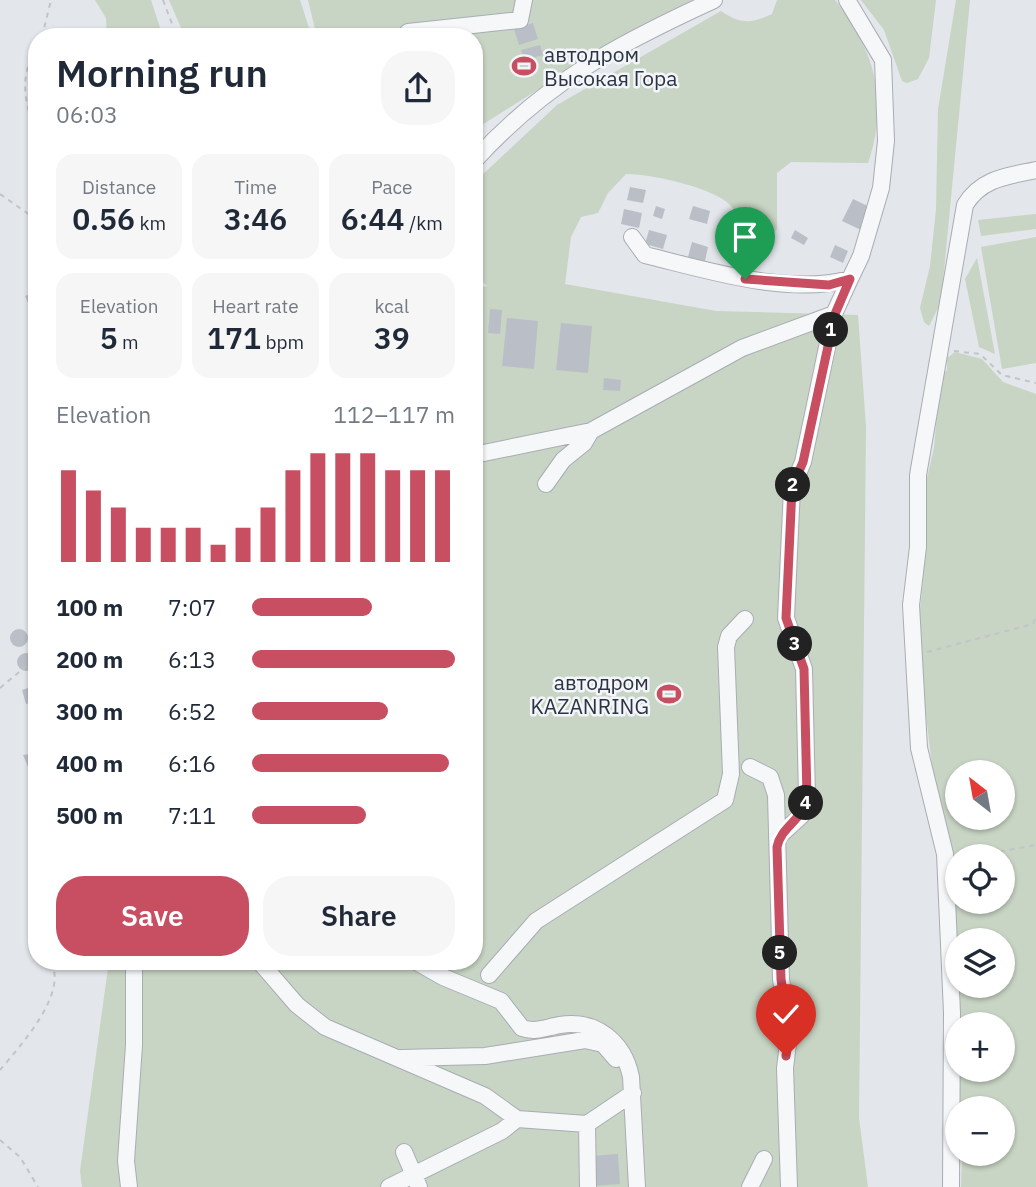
<!DOCTYPE html>
<html lang="en">
<head>
<meta charset="utf-8">
<style>
	body { margin:0; font-family:"IBM Plex Sans",sans-serif; background:#f6f6f7; color:#1f2937; height:100vh; display:flex; flex-direction:column; font-size:26px; white-space:nowrap }
	* { box-sizing:border-box; margin:0 }
	p { font-size:23px; color:#747a83 }
	.icon { flex:none; width:38px; height:38px; fill:none; stroke:currentColor; stroke-width:2; stroke-linecap:round; stroke-linejoin:round }
	.map { position:relative; flex:1; overflow:hidden }
	.details { position:absolute; left:28px; top:28px; width:455px; height:942px; display:flex; flex-direction:column; background:#fff; border-radius:28px; box-shadow:0 2px 5px #0004 }
	.details>* { flex:none }
	.needle { width:46px; rotate:329deg }
	.controls { position:absolute; left:945px; top:760px; display:grid; gap:14px }
	.controls a { display:grid; place-items:center; width:70px; height:70px; border-radius:50%; background:#fff; box-shadow:0 2px 5px #0004; font-size:35px }
	.pin { position:absolute; display:grid; place-items:center; width:60px; height:60px; color:#fff; margin:-72px -30px; border-radius:50% 50% 50% 0; rotate:-45deg; box-shadow:0 0 7px #0007 }
	.pin .icon { rotate:45deg }
	.km { position:absolute; width:35px; height:35px; margin:-18px; border-radius:50%; background:#222; color:#fff; font-size:19px; line-height:35px; text-align:center }
	.round { display:grid; place-items:center; flex:none; width:74px; height:74px; border-radius:28px; background:#f6f6f7 }
	.headline { display:flex; align-items:center; justify-content:space-between; height:119px; padding:0 28px }
	h1 { font-size:38px; font-weight:600; line-height:52px }
	.figures { display:grid; grid-template-columns:repeat(3,1fr); gap:10px; height:119px; padding:7px 28px }
	.figures div { display:grid; align-content:center; border-radius:18px; background:#f6f6f7; text-align:center }
	.figures b { font-size:30px; font-weight:600 }
	.figures small { font-size:19px; font-weight:400 }
	.figures p { font-size:19px }
	.chart { height:196px; padding:14px 28px }
	.chart p { display:flex; justify-content:space-between }
	.chart svg { width:100%; height:126px; margin-top:7px; stroke:#c84f61; stroke-width:6 }
	.cta { display:flex; gap:14px; margin-top:auto; padding:14px 28px }
	.cta a { flex:1; height:80px; border-radius:28px; background:#c84f61; color:#fff; font-size:28px; font-weight:600; line-height:80px; text-align:center }
	.cta a+a { background:#f6f6f7; color:#1f2937 }
	ul { padding:0 28px; list-style:none; font-size:23px }
	li { display:grid; grid-template-columns:112px 84px 1fr; align-items:center; height:52px }
	li i { height:18px; border-radius:9px; background:#c84f61 }
	.map>svg:first-child { display:block }
	.green { fill:#c8d4c4; fill-rule:evenodd }
	.building { fill:#babfc7 }
	.lines { fill:none; stroke-linecap:round; stroke-linejoin:round }
	.minor-casing { stroke:#a8adb4; stroke-width:18 }
	.path { stroke:#c1c4c9; stroke-width:2; stroke-dasharray:5 5; stroke-linecap:butt }
	.minor { stroke:#f6f7f9; stroke-width:16 }
	.route-casing { stroke:#fff; stroke-width:14 }
	.route { stroke:#c84f61; stroke-width:9 }
	.labels { text-anchor:middle; dominant-baseline:central; stroke-width:5; stroke-linejoin:round; paint-order:stroke }
	.poi-label { font-size:21px; fill:#2b3442; stroke:#f3f5f8; text-anchor:start }
</style>
</head>
<body>
<div class="map">
<svg width="1036" height="1187" viewBox="0 0 1036 1187">
	<rect width="100%" height="100%" fill="#e3e6ea"/>
	<path class="green" d="M 95,0 L 151,0 L 163,37 L 107,37 L 106,18 Z
		M 169,0 L 300,0 L 312,37 L 185,37 Z
		M 308,0 L 693,0 L 622,36 L 474,130 L 474,37 L 317,37 Z
		M 777,0 L 835,0 C 875,50 889,101 868,163 L 791,162 L 777,173 L 777,229 L 768,237 C 744,234 744,219 729,204 C 711,187 651,174 626,174 L 608,193 L 598,213 L 581,217 L 571,237 L 565,284 L 716,311 L 858,315 L 866,427 L 859,1118 L 868,1187 L 82,1187 L 80,1171 L 109,961 L 474,961 L 474,288 L 487,286 L 474,275 L 474,189 L 481,176 L 557,105 L 721,11 C 740,24 751,24 772,14 Z
		M 861,0 L 936,0 L 929,58 L 918,79 L 907,83 L 902,81 L 884,30 Z
		M 956,0 L 970,0 L 941,302 L 929,326 L 924,322 L 920,308 L 930,266 L 936,210 L 938,109 Z
		M 1036,214 L 1036,229 L 981,236 L 978,220 Z
		M 1036,237 L 1036,363 L 1002,369 L 981,247 Z
		M 977,258 L 995,354 L 979,347 L 965,279 Z
		M 955,352 L 982,359 L 1003,382 L 1036,394 L 1036,1187 L 961,1187 L 962,1153 L 1003,1153 L 1003,1108 L 959,1108 L 960,1069 L 1003,1069 L 1003,1024 L 958,1024 L 957,970 L 917,642 L 927,537 L 927,478 L 934,448 L 940,377 L 947,370 L 947,358 ZM 957,772 L 1003,772 L 1003,817 L 957,817 ZM 957,856 L 1003,856 L 1003,901 L 957,901 ZM 957,940 L 1003,940 L 1003,985 L 957,985 Z"/>
	<path class="building" d="M 533,23 L 538,39 L 519,45 L 514,29 Z
		M 540,45 L 543,55 L 524,60 L 521,50 Z
		M 630,187 L 646,190 L 643,203 L 627,200 Z
		M 853,199 L 872,208 L 861,230 L 842,221 Z
		M 656,206 L 665,209 L 662,219 L 653,216 Z
		M 693,206 L 710,211 L 707,224 L 689,219 Z
		M 624,209 L 642,213 L 639,228 L 621,224 Z
		M 649,230 L 667,235 L 663,249 L 645,244 Z
		M 795,230 L 808,238 L 804,245 L 791,238 Z
		M 692,242 L 708,247 L 705,261 L 688,257 Z
		M 835,245 L 848,251 L 843,263 L 830,257 Z
		M 35,292 L 37,312 L 33,314 L 25,296 Z
		M 490,309 L 502,310 L 500,334 L 488,333 Z
		M 507,318 L 538,321 L 534,369 L 502,366 Z
		M 474,319 L 481,320 L 476,373 L 474,373 Z
		M 561,323 L 592,326 L 588,373 L 556,370 Z
		M 604,378 L 621,380 L 620,391 L 603,390 Z
		M10 638a9 9 0 1 1 18 0a9 9 0 1 1-18 0Z
		M17 662a9 9 0 1 1 18 0a9 9 0 1 1-18 0Z
		M 37,685 L 37,701 L 26,704 L 22,690 Z
		M 37,753 L 37,768 L 29,769 L 23,755 Z
		M 618,1154 L 620,1184 L 593,1186 L 591,1156 Z"/>
	<g class="lines">
		<g class="minor-casing">
			<path id="minor" d="M 408,32 L 520,20 L 524,0
				M 474,161 C 547,81 618,44 714,0
				M 632,237 L 645,255 C 707,270 787,296 850,279 L 861,256 L 881,188 L 886,141 L 883,60 L 847,0
				M 474,455 L 591,431 L 742,348 L 834,314 L 850,279
				M 546,484 L 563,460 L 584,443 L 591,431
				M 750,767 L 770,777 L 776,795 L 781,979 L 789,1035 L 785,1068 L 789,1187
				M 778,837 L 801,816 L 807,797 L 804,669 L 786,618 L 792,488 L 803,462 L 834,314
				M 259,961 L 297,1005 L 325,1027 L 485,1096 L 517,1119 L 587,1124 L 588,1187
				M 415,961 L 443,977 L 501,1001 L 522,1028 C 536,1033 547,1027 560,1025 C 596,1019 624,1042 631,1077 L 637,1187
				M 489,975 L 536,921 L 725,800 L 731,774 L 726,647 L 729,636 L 745,619
				M 401,1058 L 485,1056 L 585,1040 L 603,1044 L 616,1059
				M 587,1124 L 633,1093
				M 404,1152 L 419,1187
				M 129,1187 L 126,1161 L 134,1045 L 134,961
				M 389,1187 L 502,1131 L 517,1119
				M 750,1187 L 764,1159
				M 951,1187 L 952,1013 L 945,854 L 919,748 L 911,605 L 918,547 L 918,475 L 965,205 C 981,178 1008,176 1036,170"/>
		</g>
		<path class="path" d="M 163,0 L 177,37
			M 42,37 L 51,0
			M 37,49 C 17,77 26,106 37,138
			M 0,194 L 37,220
			M 954,351 L 980,354 L 1002,375 L 1036,383
			M 927,652 L 1033,624 L 1036,616
			M 0,688 L 37,657
			M 960,854 L 985,854 L 1036,845
			M 37,905 L 30,925 L 37,939
			M 0,1070 C 20,1046 70,992 50,961
			M 0,1140 L 20,1157 L 38,1187"/>
		<use href="#minor" class="minor"/>
	</g>
	<g class="lines">
		<g class="route-casing">
			<path id="route" d="M 745,279 L 829,285 L 850,279 L 835,314 L 803,462 L 792,488 L 786,618 L 804,669 L 807,797 C 804,820 781,826 777,847 L 781,979 L 789,1035 L 786,1056"/>
		</g>
		<use href="#route" class="route"/>
	</g>
	<defs>
		<g id="stadium-bare" transform="scale(1.89)"><path d="M0-5a6.5 5 0 1 0 0 10a6.5 5 0 1 0 0-10ZM-3.5-1.8h7v3.6h-7Z" fill="#c84f61" stroke="#f3f5f8" stroke-width="2.5" paint-order="stroke"/></g>
	</defs>
	<g fill-rule="evenodd">
		<use href="#stadium-bare" x="524" y="66"/>
		<use href="#stadium-bare" x="669" y="694"/>
	</g>
	<g class="labels">
		<g class="poi-label">
			<text x="544" y="54">автодром<tspan x="544" dy="24">Высокая Гора</tspan></text>
			<text x="649" y="682" text-anchor="end">автодром<tspan x="649" dy="24">KAZANRING</tspan></text>
		</g>
	</g>
</svg>
<div class="controls">
<a><svg class="needle" viewBox="-14 -14 28 28"><path d="M0-13l5 13h-10z" fill="#e53935"/><path d="M0 13l5-13h-10z" fill="#747a83"/></svg></a>
<a><svg class="icon" aria-label="locate" viewBox="0 0 24 24"><circle cx="12" cy="12" r="6"/><path d="M12 2v4M12 18v4M2 12h4M18 12h4"/></svg></a>
<a><svg class="icon" aria-label="layers" viewBox="0 0 24 24"><path d="M12 4l9 5-9 5-9-5zM3 14l9 5 9-5"/></svg></a>
<a>+</a>
<a>−</a>
</div>
<div class="pin" style="left:745px;top:279px;background:#1e9e55"><svg class="icon" aria-label="arrive" viewBox="0 0 24 24"><path d="M6 21V4h12l-3 4 3 4H6"/></svg></div>
<div class="pin" style="left:786px;top:1056px;background:#d93025"><svg class="icon" aria-label="check" viewBox="0 0 24 24"><path d="M5 12l5 5 9-10"/></svg></div>
<b class="km" style="left:831px;top:330px">1</b>
<b class="km" style="left:793px;top:485px">2</b>
<b class="km" style="left:795px;top:644px">3</b>
<b class="km" style="left:806px;top:803px">4</b>
<b class="km" style="left:780px;top:953px">5</b>
<section class="details">
<div class="headline"><div><h1>Morning run</h1><p>06:03</p></div><a class="round"><svg class="icon" aria-label="share" viewBox="0 0 24 24"><path d="M12 15V3M7 8l5-5 5 5M5 13v7h14v-7"/></svg></a></div>
<div class="figures">
<div><p>Distance</p><b>0.56<small> km</small></b></div>
<div><p>Time</p><b>3:46</b></div>
<div><p>Pace</p><b>6:44<small> /km</small></b></div>
</div>
<div class="figures">
<div><p>Elevation</p><b>5<small> m</small></b></div>
<div><p>Heart rate</p><b>171<small> bpm</small></b></div>
<div><p>kcal</p><b>39</b></div>
</div>
<div class="chart"><p><span>Elevation</span>112–117 m</p>
<svg viewBox="0 0 160 44" preserveAspectRatio="none"><path d="M5 44V12M15 44V19M25 44V25M35 44V32M45 44V32M55 44V32M65 44V38M75 44V32M85 44V25M95 44V12M105 44V6M115 44V6M125 44V6M135 44V12M145 44V12M155 44V12"/></svg>
</div>
<ul>
<li><b>100 m</b>7:07<i style="width:59%"></i></li>
<li><b>200 m</b>6:13<i style="width:100%"></i></li>
<li><b>300 m</b>6:52<i style="width:67%"></i></li>
<li><b>400 m</b>6:16<i style="width:97%"></i></li>
<li><b>500 m</b>7:11<i style="width:56%"></i></li>
</ul>
<div class="cta"><a>Save</a><a>Share</a></div>
</section>
</div>
</body>
</html>
